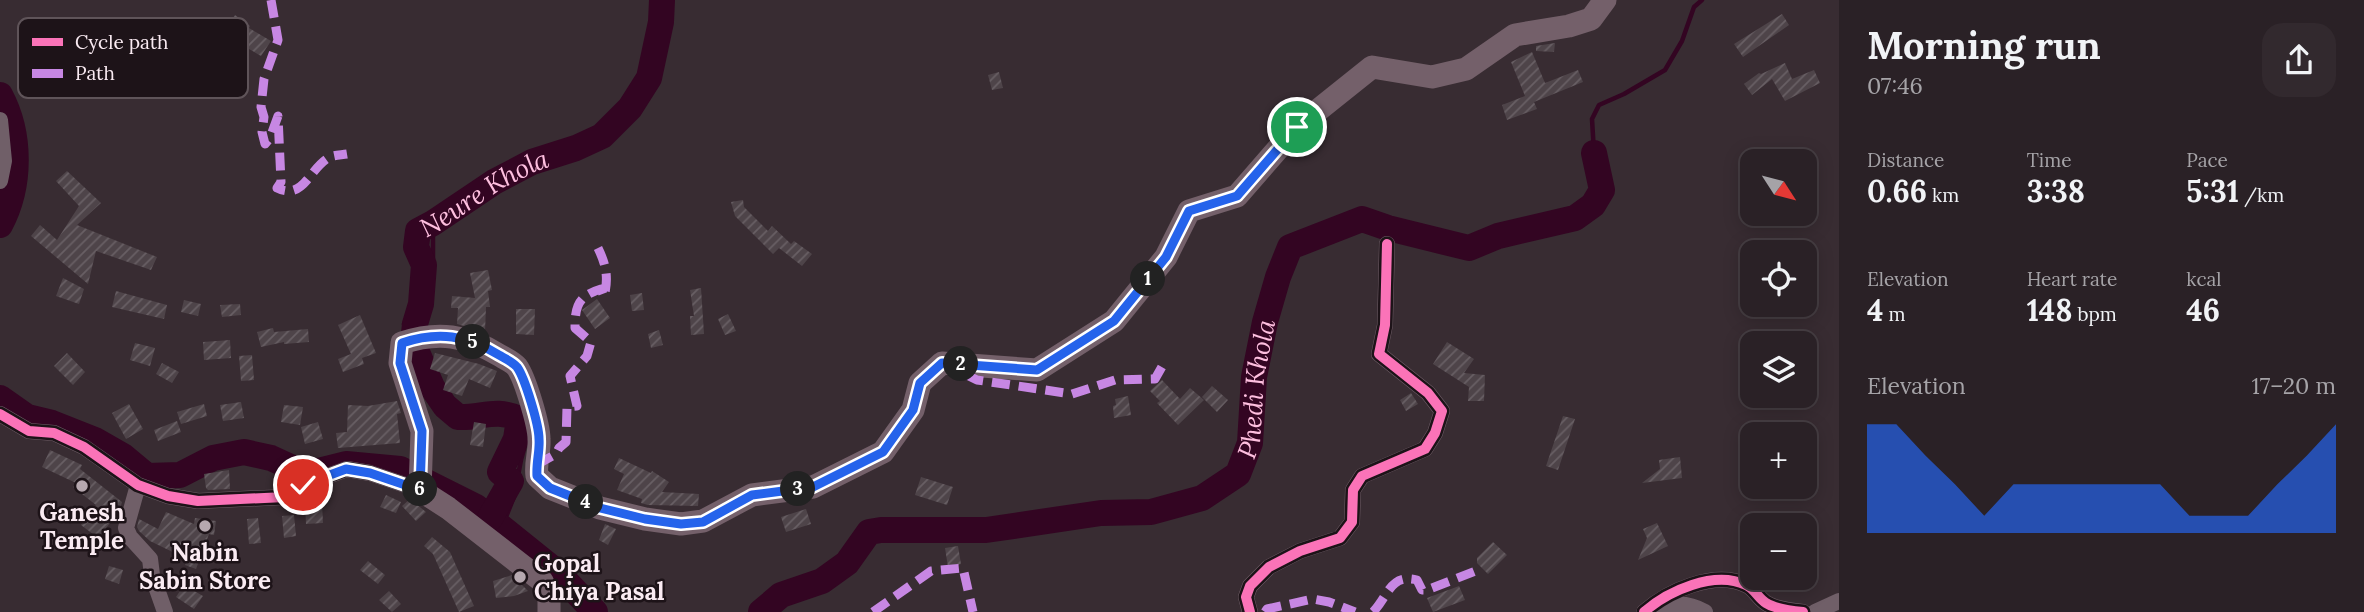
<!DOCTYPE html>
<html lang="en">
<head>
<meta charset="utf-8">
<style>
	body { margin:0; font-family:Lora,serif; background:#32292e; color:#f1f3f6; height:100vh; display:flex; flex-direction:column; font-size:26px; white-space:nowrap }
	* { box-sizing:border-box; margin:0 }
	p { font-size:23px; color:#a5a3a7 }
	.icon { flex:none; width:38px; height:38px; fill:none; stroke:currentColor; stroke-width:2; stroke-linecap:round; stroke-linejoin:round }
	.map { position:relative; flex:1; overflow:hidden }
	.drawer { display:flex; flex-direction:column; background:#2a2126; width:525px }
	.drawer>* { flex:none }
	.needle { width:46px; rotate:126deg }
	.tools { position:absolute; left:1740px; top:149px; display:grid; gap:14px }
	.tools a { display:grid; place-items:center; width:77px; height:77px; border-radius:14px; background:#2a2126; box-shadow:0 4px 18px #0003,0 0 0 2px #463e43; font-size:35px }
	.pin { position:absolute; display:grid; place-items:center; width:60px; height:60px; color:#fff; margin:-30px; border:4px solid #fff; border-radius:50%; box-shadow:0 2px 7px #0007 }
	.km { position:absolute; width:35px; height:35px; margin:-18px; border-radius:50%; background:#222; color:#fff; font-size:19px; line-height:35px; text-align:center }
	.round { display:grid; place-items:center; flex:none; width:74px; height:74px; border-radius:21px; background:#32292e }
	.head { display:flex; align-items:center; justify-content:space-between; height:119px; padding:0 28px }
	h1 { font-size:38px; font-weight:700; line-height:52px }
	.figures { display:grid; grid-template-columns:repeat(3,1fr); gap:10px; height:119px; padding:7px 28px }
	.figures div { display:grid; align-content:center }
	.figures b { font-size:30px; font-weight:700 }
	.figures small { font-size:19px; font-weight:400 }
	.figures p { font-size:19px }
	.chart { height:196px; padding:14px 28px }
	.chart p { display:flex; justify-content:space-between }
	.chart svg { width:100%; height:126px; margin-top:7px; fill:#2563eb; opacity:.7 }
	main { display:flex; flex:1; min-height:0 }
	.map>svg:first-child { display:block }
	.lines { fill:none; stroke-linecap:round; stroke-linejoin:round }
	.stream { stroke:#330522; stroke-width:4.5 }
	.river { stroke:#330522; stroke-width:26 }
	.building { fill:url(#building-hatch) }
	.minor { stroke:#705f68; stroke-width:16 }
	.secondary { stroke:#74606a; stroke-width:23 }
	.quiet { stroke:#c787e3; stroke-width:9; stroke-dasharray:18 9; stroke-linecap:butt }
	.cycleway-casing { stroke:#1d1318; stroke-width:15 }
	.cycleway { stroke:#fb73b8; stroke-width:10 }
	.route-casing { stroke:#fff; stroke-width:14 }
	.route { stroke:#2563eb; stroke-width:9 }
	.poi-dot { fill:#b6a8af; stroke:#1d1318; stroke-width:2.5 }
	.labels { text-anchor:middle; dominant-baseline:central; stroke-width:5; stroke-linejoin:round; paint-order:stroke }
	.poi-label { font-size:24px; font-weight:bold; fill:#faebf2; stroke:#1d1318 }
	.water-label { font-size:26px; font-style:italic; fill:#febfdf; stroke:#1d1318 }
	.key { fill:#1d1318; stroke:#5f5459; stroke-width:2 }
	.key-label { font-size:19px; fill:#faebf2 }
</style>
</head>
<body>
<main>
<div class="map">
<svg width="1839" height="612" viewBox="0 0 1839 612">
	<defs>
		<pattern id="building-hatch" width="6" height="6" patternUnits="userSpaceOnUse" patternTransform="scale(1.75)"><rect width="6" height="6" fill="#4e4449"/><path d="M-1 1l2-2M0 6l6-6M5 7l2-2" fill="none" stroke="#685f64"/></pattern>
	</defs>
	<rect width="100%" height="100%" fill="#382c32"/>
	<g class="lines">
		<path class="stream" d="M 1594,153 L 1592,119 L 1599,105 L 1624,94 L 1665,70 L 1682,41 L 1694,7 L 1702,0
			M 404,324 L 433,258 L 433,223
			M 413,363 L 438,409 L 453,420 L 473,420 L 503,415 L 523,416 L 525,420
			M 506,531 L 506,517 L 514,497 L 521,460 L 529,431"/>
		<g class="river">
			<path d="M 0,95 C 21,134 21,186 0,225"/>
			<path d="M 0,398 L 27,417 L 52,423 L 95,440 L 123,456 L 147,476 L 180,475 L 213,458 L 244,452 L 271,458 L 295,469 L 318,471 L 346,464 L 400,469 L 476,507 L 558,573 L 595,612"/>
			<path id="s1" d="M 490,518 L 511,481 L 500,472 L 516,439 L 519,419 C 496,408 482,418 458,417 L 445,406 L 432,387 L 413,343 L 415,324 L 421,304 L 424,265 L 416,247 L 418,231 L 433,223 L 494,182 L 532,162 L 576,148 L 602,136 L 630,108 L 649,78 L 661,22 L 662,0"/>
			<path id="s2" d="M 761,612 L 781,595 L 822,581 L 847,563 L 869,532 L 881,530 L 986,530 L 1101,513 L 1151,512 L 1202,498 L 1238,474 L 1250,443 L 1254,377 L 1265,322 L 1278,277 L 1290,247 L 1362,219 L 1388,228 L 1469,248 L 1498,236 L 1575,218 L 1593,205 L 1602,190 L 1594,153"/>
		</g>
	</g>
	<path class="building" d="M 1782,14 L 1789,25 L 1743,57 L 1734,44 Z
		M 235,15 L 250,26 L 249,28 L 271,41 L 261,56 L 242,45 L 245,40 L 227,27 Z
		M 1555,43 L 1554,52 L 1536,51 L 1536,46 Z
		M 1532,52 L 1545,83 L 1578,70 L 1583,82 L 1534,102 L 1537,109 L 1507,120 L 1502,105 L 1525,96 L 1511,62 Z
		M 1785,63 L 1792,79 L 1814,70 L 1820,83 L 1785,101 L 1772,79 L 1752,95 L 1744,84 L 1759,73 L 1761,74 Z
		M 999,72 L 1003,88 L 992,90 L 988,75 Z
		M 67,171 L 101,203 L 77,225 L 157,257 L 151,270 L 96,251 L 88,284 L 31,236 L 40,225 L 57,240 L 79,206 L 56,181 Z
		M 743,200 L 744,207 L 768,231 L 772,226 L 791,244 L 794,241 L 812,254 L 802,266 L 779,248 L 773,254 L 735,216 L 731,202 Z
		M 488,270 L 492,290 L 488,291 L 490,307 L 486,307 L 485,332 L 457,324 L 458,308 L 451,308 L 452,296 L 475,298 L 470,273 Z
		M 63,278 L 84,289 L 79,304 L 56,296 Z
		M 701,288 L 704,334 L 691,335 L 690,316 L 694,316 L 690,290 Z
		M 116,291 L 167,305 L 164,319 L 112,307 Z
		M 642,293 L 644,310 L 632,311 L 630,295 Z
		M 597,299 L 610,318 L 595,329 L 582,310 Z
		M 184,300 L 201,304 L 198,316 L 181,312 Z
		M 240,304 L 241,315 L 222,317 L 220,305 Z
		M 516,309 L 535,309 L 534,335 L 516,334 Z
		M 728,314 L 736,331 L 725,335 L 718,319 Z
		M 360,315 L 376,353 L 362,358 L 364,364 L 343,372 L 338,359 L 351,354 L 338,325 Z
		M 273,328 L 274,332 L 308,329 L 309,342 L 284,344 L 284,342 L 261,347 L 257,332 Z
		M 659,330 L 663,345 L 651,348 L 648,334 Z
		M 230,340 L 231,358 L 204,360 L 203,342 Z
		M 1447,342 L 1474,359 L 1464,373 L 1485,375 L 1484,401 L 1468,401 L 1469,387 L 1433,364 Z
		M 135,343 L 155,348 L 150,366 L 130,360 Z
		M 67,353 L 85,372 L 73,385 L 54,366 Z
		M 435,353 L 479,364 L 497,371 L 490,388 L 469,379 L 462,396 L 443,390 L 448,375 L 430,369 Z
		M 252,355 L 254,380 L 241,381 L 239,356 Z
		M 162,363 L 179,372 L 172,383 L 156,374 Z
		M 1162,380 L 1180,399 L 1190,388 L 1204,400 L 1178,425 L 1157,403 L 1160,401 L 1150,391 Z
		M 1212,386 L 1228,400 L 1217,412 L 1202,397 Z
		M 1411,393 L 1418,404 L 1406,411 L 1400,400 Z
		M 1128,396 L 1131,415 L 1114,418 L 1113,406 L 1116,405 L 1115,399 Z
		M 397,401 L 401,413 L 397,414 L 400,443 L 338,448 L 336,433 L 347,432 L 348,405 L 368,406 Z
		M 241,402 L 244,418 L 223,421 L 220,405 Z
		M 129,404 L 143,429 L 126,439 L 112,413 Z
		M 204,404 L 207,416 L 181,424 L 177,412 Z
		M 284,405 L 303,407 L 300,425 L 281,422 Z
		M 1563,416 L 1575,419 L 1558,470 L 1546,466 Z
		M 177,421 L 181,432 L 158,441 L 154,430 Z
		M 318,422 L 323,439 L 305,444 L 301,427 Z
		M 474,422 L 486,424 L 483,447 L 470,445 Z
		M 50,450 L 82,465 L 80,469 L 122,502 L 117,520 L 114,518 L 98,538 L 81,525 L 96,505 L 73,487 L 76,483 L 42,467 Z
		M 1680,457 L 1682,478 L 1642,483 L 1660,469 L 1659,460 Z
		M 619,458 L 651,473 L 652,471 L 669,482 L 662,492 L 699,494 L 698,506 L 648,505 L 641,503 L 642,499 L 617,490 L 624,474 L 614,469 Z
		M 229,470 L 230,489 L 208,490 L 206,488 L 204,474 Z
		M 921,477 L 953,487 L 947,505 L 915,495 Z
		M 386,495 L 401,502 L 396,513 L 380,507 Z
		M 410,499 L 426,512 L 416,521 L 402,506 Z
		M 322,503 L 323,523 L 306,524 L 305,504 Z
		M 806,509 L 811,524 L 786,532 L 781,517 Z
		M 166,512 L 194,524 L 195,518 L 216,521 L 214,535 L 209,534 L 196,569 L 185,565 L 187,559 L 150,541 L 139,531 L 137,527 L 139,519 L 158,529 Z
		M 294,515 L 296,536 L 284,538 L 282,516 Z
		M 258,518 L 261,543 L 249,544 L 247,519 Z
		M 1657,523 L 1668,546 L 1638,560 L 1647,538 L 1643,529 Z
		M 605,524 L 616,529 L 608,545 L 599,540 Z
		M 432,537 L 450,552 L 474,606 L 459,612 L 433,554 L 424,546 Z
		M 1493,542 L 1507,555 L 1488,574 L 1477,563 L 1477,558 Z
		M 958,546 L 961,564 L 948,567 L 945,548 Z
		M 368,561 L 385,575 L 378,584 L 360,570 Z
		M 109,566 L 123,570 L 119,584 L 105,579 Z
		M 512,575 L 528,591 L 514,596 L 496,598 L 493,581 Z
		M 184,585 L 203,596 L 194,609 L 176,597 Z
		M 1459,586 L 1465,600 L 1433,612 L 1427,598 Z
		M 389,591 L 401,604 L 392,612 L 379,600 Z"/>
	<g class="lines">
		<path class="minor" d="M 0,120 L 4,161 L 0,181
			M 0,414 L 29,431 L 54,433 L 84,447 L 138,485 L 168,496 L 198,501 L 285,497 L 303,485 L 347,469 L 370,473 L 420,490
			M 138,485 L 126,528 L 130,537 L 150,559 L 152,575 L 165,612
			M 1656,611 C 1672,602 1689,603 1705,612
			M 1250,612 L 1246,597 L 1250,586 L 1269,567 L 1300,551 L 1340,538 L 1352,522 L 1353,490 L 1362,476 L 1425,449 L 1435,433 L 1442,411 L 1428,393 L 1379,354 L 1385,325 L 1387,244
			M 1644,612 C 1668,591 1714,570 1746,585 C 1754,588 1758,598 1766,603 C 1775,609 1793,611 1803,612
			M 1815,612 L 1839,601"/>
		<path class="secondary" d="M 549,612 L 549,596 L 542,581 L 448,508 L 420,490 L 422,431 L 400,363 L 402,343 C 438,331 466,335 499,355 C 504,358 513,362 517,367 C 525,378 539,425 539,439 C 540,451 535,463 537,476 L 550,488 L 600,508 L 645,519 L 681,524 L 703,521 L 752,495 L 813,487 L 883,452 L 913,410 L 920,383 L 942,363 L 1037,370 L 1114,321 L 1166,257 L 1189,211 L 1237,196 L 1297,127 L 1372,67 L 1432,77 L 1466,69 L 1515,35 L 1569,26 L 1591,19 L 1605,0"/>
		<path class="quiet" d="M 271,0 L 278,40 L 264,79 L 261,107 L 264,117 L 262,132 L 265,144 L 270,138 L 278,116 L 281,182 L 277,188 C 304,201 309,168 330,157 C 335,155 341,155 347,154
			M 942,363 L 977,380 L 1072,394 L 1115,380 L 1155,379 L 1164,363
			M 536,465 L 556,454 L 559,448 L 566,442 L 567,407 L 577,406 L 570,376 L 587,356 L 591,342 L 575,328 C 575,306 578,296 601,289 L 604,297 C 609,277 606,264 597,246
			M 873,612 L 931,571 L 963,568 L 973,612
			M 1265,612 L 1267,609 L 1313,599 L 1329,602 L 1355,612
			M 1373,612 C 1388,597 1390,573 1417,580 L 1422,590 L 1427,590 L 1478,570"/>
		<g class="cycleway-casing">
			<path id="cycleway" d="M 0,414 L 29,431 L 54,433 L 84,447 L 138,485 L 168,496 L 198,501 L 285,497 L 303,485 L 347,469 L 370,473 L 420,490
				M 1250,612 L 1246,597 L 1250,586 L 1269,567 L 1300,551 L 1340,538 L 1352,522 L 1353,490 L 1362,476 L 1425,449 L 1435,433 L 1442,411 L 1428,393 L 1379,354 L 1385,325 L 1387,244
				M 1644,612 C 1668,591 1714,570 1746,585 C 1754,588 1758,598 1766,603 C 1775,609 1793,611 1803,612"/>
		</g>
		<use href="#cycleway" class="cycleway"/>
	</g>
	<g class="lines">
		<g class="route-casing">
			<path id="route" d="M 303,485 L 346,469 L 370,473 L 420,490 L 422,431 L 400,363 L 402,343 C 438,331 467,335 499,355 C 504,358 513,362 517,367 C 525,378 539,425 539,439 C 540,451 536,463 537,476 L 550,488 L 600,508 L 645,519 L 681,524 L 703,522 L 752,495 L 813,487 L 883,452 L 913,410 L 920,383 L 942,363 L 1037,370 L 1114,321 L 1166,257 L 1189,211 L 1237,196 L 1297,127"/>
		</g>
		<use href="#route" class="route"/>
	</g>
	<g class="poi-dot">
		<circle cx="82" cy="486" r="7"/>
		<circle cx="205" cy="526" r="7"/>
		<circle cx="520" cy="577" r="7"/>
	</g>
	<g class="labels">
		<g class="poi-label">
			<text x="82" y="512">Ganesh<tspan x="82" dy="28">Temple</tspan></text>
			<text x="205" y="552">Nabin<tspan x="205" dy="28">Sabin Store</tspan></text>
			<text x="534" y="563" text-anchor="start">Gopal<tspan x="534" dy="28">Chiya Pasal</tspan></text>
		</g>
		<g class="water-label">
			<text stroke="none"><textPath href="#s1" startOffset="455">Neure Khola</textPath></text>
			<text stroke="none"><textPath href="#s2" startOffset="606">Phedi Khola</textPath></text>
		</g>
	</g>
	<rect x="18" y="18" width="230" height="80" rx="10" class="key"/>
	<rect x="32" y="38" width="31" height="8" fill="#fb73b8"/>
	<rect x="32" y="69" width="31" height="9" fill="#c787e3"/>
	<g class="key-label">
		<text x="75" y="49">Cycle path</text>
		<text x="75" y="80">Path</text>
	</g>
</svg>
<div class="tools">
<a><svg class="needle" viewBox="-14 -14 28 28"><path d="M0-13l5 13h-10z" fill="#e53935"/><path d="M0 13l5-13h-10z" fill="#a5a3a7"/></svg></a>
<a><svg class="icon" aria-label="locate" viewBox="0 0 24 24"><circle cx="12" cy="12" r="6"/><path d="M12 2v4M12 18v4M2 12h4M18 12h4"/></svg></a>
<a><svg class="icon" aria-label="layers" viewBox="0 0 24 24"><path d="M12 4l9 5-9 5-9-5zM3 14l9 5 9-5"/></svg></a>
<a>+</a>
<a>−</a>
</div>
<div class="pin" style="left:1297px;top:127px;background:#1e9e55"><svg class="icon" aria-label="arrive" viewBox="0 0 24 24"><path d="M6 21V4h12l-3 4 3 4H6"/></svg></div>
<div class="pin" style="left:303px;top:485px;background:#d93025"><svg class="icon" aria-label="check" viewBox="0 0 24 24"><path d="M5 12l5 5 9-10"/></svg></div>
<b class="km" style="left:1148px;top:279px">1</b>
<b class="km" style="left:961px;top:364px">2</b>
<b class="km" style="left:798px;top:489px">3</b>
<b class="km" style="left:586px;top:502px">4</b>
<b class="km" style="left:473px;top:342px">5</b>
<b class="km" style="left:420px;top:489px">6</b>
</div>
<section class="drawer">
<div class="head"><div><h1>Morning run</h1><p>07:46</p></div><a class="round"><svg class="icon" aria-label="share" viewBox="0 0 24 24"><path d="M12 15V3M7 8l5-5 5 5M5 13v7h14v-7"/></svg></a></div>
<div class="figures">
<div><p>Distance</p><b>0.66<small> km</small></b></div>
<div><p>Time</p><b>3:38</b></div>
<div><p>Pace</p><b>5:31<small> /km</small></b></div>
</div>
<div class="figures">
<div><p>Elevation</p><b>4<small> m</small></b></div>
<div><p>Heart rate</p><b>148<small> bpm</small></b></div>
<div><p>kcal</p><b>46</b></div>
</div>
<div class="chart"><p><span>Elevation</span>17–20 m</p>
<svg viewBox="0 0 160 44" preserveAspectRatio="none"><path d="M0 44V6L10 6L20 17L30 27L40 38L50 27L60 27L70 27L80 27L90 27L100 27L110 38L120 38L130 38L140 27L150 17L160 6V44z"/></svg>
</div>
</section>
</main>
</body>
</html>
